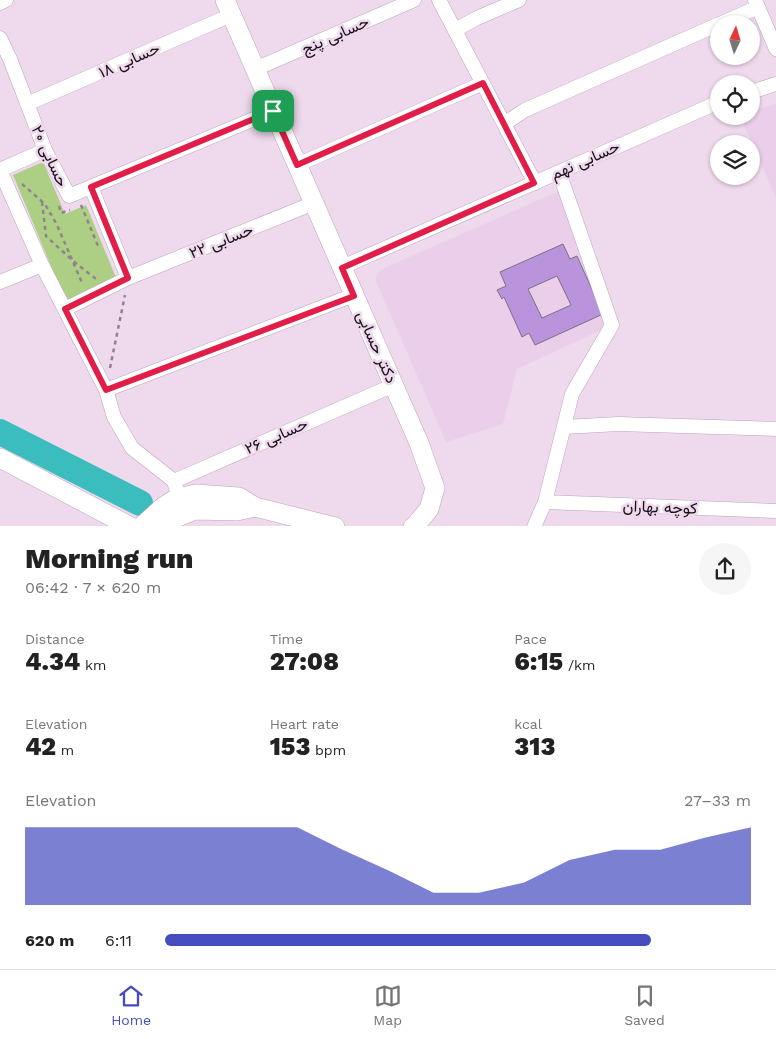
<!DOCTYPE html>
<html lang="en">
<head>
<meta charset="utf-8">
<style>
	body { margin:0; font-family:"Work Sans",Vazirmatn,sans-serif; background:#f6f6f6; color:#222; height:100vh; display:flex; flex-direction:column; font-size:19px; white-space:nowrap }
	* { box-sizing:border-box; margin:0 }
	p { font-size:16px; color:#767676 }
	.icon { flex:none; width:28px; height:28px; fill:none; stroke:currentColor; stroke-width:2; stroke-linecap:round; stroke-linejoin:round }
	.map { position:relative; height:526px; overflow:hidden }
	.panel { display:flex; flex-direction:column; background:#fff; flex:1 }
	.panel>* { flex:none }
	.needle { width:32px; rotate:4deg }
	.fabs { position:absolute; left:710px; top:15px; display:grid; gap:10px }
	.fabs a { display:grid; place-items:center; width:50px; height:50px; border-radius:50%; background:#fff; box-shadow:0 1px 4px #0004; font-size:25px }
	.pin { position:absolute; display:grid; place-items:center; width:42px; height:42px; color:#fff; margin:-21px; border-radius:10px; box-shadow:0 2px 8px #0006 }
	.round { display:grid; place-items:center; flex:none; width:52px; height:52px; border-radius:26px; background:#f6f6f6 }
	.headline { display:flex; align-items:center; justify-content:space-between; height:85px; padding:0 25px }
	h1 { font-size:28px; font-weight:800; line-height:38px }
	.metrics { display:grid; grid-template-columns:repeat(3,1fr); gap:8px; height:85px; padding:5px 25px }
	.metrics div { display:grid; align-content:center }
	.metrics b { font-size:25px; font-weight:800 }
	.metrics small { font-size:14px; font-weight:400 }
	.metrics p { font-size:14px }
	.chart { height:140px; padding:10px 25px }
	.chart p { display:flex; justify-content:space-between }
	.chart svg { width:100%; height:90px; margin-top:5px; fill:#464bc0; opacity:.7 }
	ul { padding:0 25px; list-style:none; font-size:16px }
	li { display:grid; grid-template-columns:80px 60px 1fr; align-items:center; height:38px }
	li i { height:12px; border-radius:6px; background:#464bc0 }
	.tabs { display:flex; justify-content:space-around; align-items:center; height:70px; border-top:1px solid #e0e0e0; background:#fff; font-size:14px; color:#767676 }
	.tabs a { display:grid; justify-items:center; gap:2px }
	.tabs .active { color:#464bc0 }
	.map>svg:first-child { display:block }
	.built { fill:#ebcfea }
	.green { fill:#adcf84 }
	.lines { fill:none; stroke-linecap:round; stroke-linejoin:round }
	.river { stroke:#3bbdbe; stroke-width:26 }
	.building { fill:#b994dc; stroke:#7b7086; fill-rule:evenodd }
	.minor-casing { stroke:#baa5b9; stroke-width:15 }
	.major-casing { stroke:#baa5b9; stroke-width:20 }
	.path { stroke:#928290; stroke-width:2.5; stroke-dasharray:4 4; stroke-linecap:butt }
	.minor { stroke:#fff; stroke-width:14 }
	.major { stroke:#fff; stroke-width:19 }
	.route-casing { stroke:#fff; stroke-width:10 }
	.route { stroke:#e11d48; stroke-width:6 }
	.labels { text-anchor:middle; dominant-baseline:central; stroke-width:5; stroke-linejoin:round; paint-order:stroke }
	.street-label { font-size:16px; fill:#171017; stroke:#efd9ed }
</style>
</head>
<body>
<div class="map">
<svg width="776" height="527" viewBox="0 0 776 527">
	<rect width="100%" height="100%" fill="#efd9ed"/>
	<path class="built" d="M 776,104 L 776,198 L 742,121 L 744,116 L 751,116 L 751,111 Z
		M 559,191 L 612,325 L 517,369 L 503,424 L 446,442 L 375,279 L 380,270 Z"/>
	<path class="green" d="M 43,162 L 65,214 L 86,205 L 117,280 L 66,302 L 13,175 Z"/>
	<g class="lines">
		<path class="river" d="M 0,432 L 140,503"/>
	</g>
	<path class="building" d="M 563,244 L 570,259 L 577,256 L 603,314 L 535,345 L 529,333 L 522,337 L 504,297 L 502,299 L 497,290 L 506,286 L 500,272 ZM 557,276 L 571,305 L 542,318 L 528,289 Z"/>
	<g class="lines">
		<g class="minor-casing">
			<path id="minor" d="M 439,0 L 535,183
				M 755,0 L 776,49
				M 0,3 L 6,0
				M 720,24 L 758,7
				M 455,30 L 477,18 L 519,0
				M 0,38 L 10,59 L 45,150 L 69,196 L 273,111
				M 255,69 L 414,0
				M 751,92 L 776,84
				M 27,104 L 231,15
				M 504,124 L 525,110 L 719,24
				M 45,150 L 0,170 L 42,265 L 106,390 L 114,417 L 132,448 L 174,481
				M 297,165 L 483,83
				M 91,187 L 128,278
				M 342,267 L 719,102
				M 0,282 L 42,265
				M 65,309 L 128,278 L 314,203
				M 106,390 L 354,295
				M 564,427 L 618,424 L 776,429
				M 176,488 L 174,481 L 394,385
				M 545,502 L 776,511
				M 534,527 L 545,502 L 572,394 L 612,325 L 559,172"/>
		</g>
		<g class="major-casing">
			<path id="major" d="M 225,0 L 419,443 L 435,488 L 429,509 L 415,526 L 413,527
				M 0,458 L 131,527
				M 141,527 L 163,507 L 177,498 L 196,494 L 239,497 L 255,507 L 335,527
				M 164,527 L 173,519 L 195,510 L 237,511 L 255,507"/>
		</g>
		<path class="path" d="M 22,184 L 45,204 L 57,225 L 83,285
			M 42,202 L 46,236 L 73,261 L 96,279
			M 81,205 L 98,246
			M 59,206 L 61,213 L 70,210
			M 110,368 L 125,295"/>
		<use href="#minor" class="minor"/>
		<use href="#major" class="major"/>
	</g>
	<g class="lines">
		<g class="route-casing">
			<path id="route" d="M 483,83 L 534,183 L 342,268 L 354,296 L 106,390 L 65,309 L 128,278 L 91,187 L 273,111 L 297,165 Z"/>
		</g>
		<use href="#route" class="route"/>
	</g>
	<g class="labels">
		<g class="street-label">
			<text transform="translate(335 35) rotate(-24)">حسابی پنج</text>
			<text transform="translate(129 60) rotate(-24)">حسابی ۱۸</text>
			<text transform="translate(50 156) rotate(65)">حسابی ۲۰</text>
			<text transform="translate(585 160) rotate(-24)">حسابی نهم</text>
			<text transform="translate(221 241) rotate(-22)">حسابی ۲۲</text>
			<text transform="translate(377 347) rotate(66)">دکتر حسابی</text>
			<text transform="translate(276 436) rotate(-24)">حسابی ۲۶</text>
			<text transform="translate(660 507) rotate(2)">کوچه بهاران</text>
		</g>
	</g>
</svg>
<div class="fabs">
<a><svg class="needle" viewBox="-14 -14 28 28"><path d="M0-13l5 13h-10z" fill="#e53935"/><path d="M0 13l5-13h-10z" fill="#767676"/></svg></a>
<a><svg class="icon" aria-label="locate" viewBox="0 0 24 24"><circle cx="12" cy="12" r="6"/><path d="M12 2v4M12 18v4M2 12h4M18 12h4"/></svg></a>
<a><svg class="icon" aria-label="layers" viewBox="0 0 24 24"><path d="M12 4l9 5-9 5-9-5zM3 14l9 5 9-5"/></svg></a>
</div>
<div class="pin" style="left:273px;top:111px;background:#1e9e55"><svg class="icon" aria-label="arrive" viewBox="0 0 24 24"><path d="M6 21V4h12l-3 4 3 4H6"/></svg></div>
</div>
<section class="panel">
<div class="headline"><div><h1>Morning run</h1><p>06:42 · 7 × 620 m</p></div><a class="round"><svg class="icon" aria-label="share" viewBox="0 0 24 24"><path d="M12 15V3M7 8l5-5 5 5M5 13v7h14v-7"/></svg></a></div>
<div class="metrics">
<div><p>Distance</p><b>4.34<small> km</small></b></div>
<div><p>Time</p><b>27:08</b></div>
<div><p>Pace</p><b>6:15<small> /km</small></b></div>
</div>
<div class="metrics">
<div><p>Elevation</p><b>42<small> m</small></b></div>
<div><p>Heart rate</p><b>153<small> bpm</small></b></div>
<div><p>kcal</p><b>313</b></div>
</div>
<div class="chart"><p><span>Elevation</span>27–33 m</p>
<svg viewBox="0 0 160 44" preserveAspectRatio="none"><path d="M0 44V6L10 6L20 6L30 6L40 6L50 6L60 6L70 17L80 27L90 38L100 38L110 33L120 22L130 17L140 17L150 11L160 6V44z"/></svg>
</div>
<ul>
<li><b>620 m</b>6:11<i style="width:83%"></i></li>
</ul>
</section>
<nav class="tabs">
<a class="active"><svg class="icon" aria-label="home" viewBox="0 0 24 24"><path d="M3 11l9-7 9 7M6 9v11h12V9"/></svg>Home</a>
<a><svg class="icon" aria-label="map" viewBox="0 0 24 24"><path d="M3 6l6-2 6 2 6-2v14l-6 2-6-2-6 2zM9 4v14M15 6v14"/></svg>Map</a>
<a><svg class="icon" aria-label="saved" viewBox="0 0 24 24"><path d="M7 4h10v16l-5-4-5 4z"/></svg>Saved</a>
</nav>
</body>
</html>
